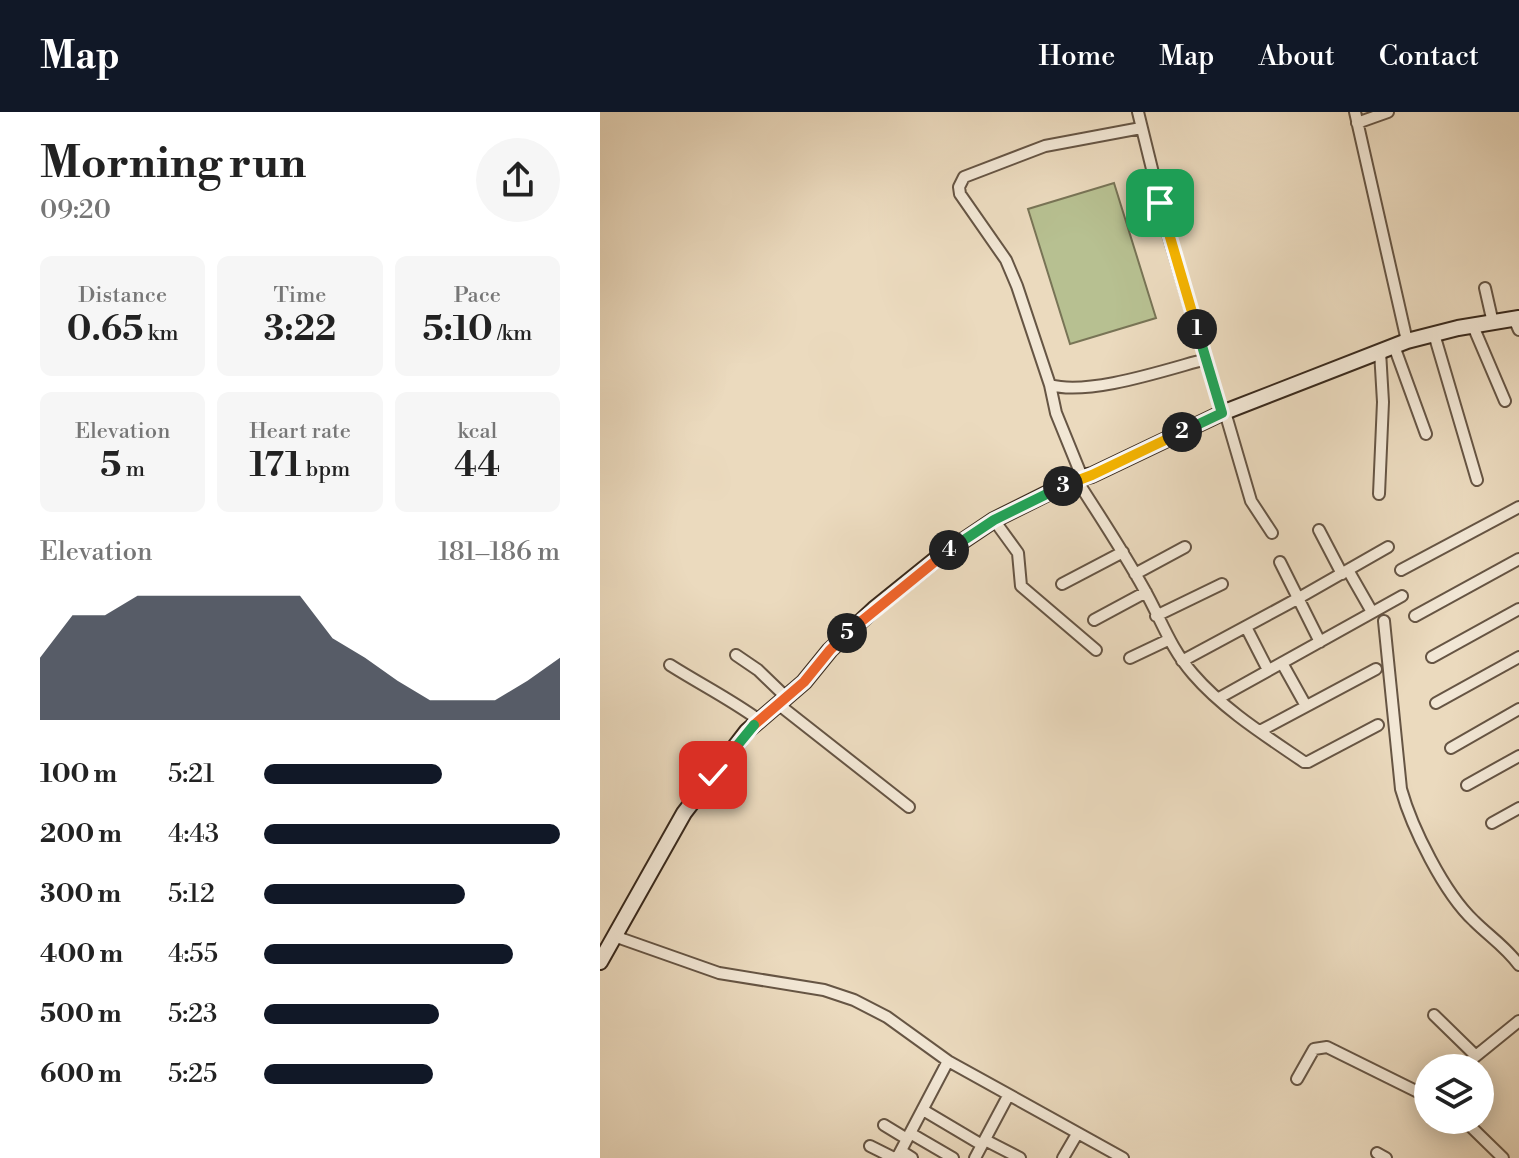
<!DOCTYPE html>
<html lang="en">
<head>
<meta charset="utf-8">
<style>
	body { margin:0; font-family:"Libre Bodoni",serif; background:#f6f6f6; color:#222; height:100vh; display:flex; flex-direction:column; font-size:30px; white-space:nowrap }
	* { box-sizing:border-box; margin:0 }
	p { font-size:26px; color:#767676 }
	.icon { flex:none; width:44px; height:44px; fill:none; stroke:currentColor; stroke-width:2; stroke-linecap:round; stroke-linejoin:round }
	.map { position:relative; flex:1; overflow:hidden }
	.drawer { display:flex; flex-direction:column; background:#fff; width:600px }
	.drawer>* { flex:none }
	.buttons { position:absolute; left:814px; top:942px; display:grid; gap:16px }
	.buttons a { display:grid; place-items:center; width:80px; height:80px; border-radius:50%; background:#fff; box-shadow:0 4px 20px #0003; font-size:40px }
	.pin { position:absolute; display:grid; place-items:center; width:68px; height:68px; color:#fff; margin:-34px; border-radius:16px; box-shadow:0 4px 12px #0006 }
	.km { position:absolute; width:40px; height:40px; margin:-20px; border-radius:50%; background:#222; color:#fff; font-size:22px; line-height:40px; text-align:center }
	.round { display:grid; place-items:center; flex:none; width:84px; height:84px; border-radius:42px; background:#f6f6f6 }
	.headline { display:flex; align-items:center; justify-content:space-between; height:136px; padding:0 40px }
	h1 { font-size:44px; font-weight:700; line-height:60px }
	.figures { display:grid; grid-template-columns:repeat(3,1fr); gap:12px; height:136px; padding:8px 40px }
	.figures div { display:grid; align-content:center; border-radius:12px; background:#f6f6f6; text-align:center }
	.figures b { font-size:34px; font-weight:700 }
	.figures small { font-size:22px; font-weight:400 }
	.figures p { font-size:22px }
	.chart { height:224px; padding:16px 40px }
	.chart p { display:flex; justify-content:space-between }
	.chart svg { width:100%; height:144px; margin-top:8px; fill:#111827; opacity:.7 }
	ul { padding:0 40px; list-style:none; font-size:26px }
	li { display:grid; grid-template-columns:128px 96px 1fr; align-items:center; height:60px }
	li i { height:20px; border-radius:10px; background:#111827 }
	header { display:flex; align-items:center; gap:48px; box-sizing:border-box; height:112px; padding:0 40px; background:#111827; color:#fff }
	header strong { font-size:38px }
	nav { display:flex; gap:44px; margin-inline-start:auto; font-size:28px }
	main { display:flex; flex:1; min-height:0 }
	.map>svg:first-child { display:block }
	.green { fill:#b7c091; stroke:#787456; stroke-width:2 }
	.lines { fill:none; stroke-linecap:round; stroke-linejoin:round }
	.street-casing { stroke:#654; stroke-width:14 }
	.secondary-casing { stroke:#39291c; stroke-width:18 }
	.street { stroke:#f2e7d5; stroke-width:10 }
	.secondary { stroke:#f2e7d5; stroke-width:14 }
	.split-1-casing { stroke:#fff; stroke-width:16 }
	.split-2-casing { stroke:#fff; stroke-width:16 }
	.split-3-casing { stroke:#fff; stroke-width:16 }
	.split-4-casing { stroke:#fff; stroke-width:16 }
	.split-5-casing { stroke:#fff; stroke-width:16 }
	.split-6-casing { stroke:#fff; stroke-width:16 }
	.split-7-casing { stroke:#fff; stroke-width:16 }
	.split-1 { stroke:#f5b400; stroke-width:10 }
	.split-2 { stroke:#22a559; stroke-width:10 }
	.split-3 { stroke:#f5b400; stroke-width:10 }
	.split-4 { stroke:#22a559; stroke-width:10 }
	.split-5 { stroke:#f0652b; stroke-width:10 }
	.split-6 { stroke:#f0652b; stroke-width:10 }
	.split-7 { stroke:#22a559; stroke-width:10 }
</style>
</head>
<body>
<header>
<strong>Map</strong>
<nav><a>Home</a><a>Map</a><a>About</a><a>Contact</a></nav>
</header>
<main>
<section class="drawer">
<div class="headline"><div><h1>Morning run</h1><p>09:20</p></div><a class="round"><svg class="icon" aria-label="share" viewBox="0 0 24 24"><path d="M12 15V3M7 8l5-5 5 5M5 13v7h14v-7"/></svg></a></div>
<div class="figures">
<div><p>Distance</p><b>0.65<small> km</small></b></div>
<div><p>Time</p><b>3:22</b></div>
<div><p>Pace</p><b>5:10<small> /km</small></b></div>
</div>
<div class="figures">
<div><p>Elevation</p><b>5<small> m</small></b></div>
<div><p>Heart rate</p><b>171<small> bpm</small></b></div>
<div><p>kcal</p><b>44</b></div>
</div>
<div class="chart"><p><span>Elevation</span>181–186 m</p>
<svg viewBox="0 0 160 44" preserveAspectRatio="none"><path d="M0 44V25L10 12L20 12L30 6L40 6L50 6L60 6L70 6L80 6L90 19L100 25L110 32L120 38L130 38L140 38L150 32L160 25V44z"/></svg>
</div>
<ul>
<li><b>100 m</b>5:21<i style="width:60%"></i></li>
<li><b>200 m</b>4:43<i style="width:100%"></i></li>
<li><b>300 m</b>5:12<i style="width:68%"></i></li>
<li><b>400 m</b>4:55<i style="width:84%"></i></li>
<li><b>500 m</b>5:23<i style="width:59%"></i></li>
<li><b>600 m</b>5:25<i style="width:57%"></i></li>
</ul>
</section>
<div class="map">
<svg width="919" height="1046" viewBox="0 0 919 1046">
	<rect width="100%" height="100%" fill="#ebdabe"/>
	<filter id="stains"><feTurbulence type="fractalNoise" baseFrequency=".0025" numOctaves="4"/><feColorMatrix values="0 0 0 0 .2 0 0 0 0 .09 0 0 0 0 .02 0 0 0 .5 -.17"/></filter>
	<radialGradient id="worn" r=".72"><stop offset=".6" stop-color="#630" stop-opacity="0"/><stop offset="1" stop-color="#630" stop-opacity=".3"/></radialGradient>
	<path class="green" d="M 514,71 L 556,206 L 470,232 L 428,97 Z"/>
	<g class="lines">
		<g class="street-casing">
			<path id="street" d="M 538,0 L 568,122 L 622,301
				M 755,0 L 807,229
				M 757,11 L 788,0
				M 885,176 L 893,211
				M 914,207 L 919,218
				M 873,214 L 905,289
				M 834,222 L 877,368
				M 794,234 L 826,322
				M 450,273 C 489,284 565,258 606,247
				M 625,300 L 651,389 L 672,421
				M 482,365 L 456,301 L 450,273 L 417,174 L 406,148 L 360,82 L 359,75 L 364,65 L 445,34 L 541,16
				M 476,367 C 499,403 523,439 544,477 C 561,507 570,536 593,562 C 623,597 666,624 704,650 L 708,650 L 778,613
				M 779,382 L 783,290 L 780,239
				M 394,408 L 418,441 L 421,474 L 496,538
				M 719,418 L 742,462
				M 680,450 L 720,530
				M 748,458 L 772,500
				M 801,458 L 919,395
				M 535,462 L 585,435
				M 462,472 L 523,440
				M 556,504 L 622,472
				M 815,504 L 919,447
				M 494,508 L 546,480
				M 784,509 L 801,677 C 812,716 844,781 874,809 C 889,824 906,835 919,853
				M 646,515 L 668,558
				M 136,543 L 158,558 L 186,585
				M 832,545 L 919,497
				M 530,546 L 568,528
				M 582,549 L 697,487 L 788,435
				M 682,551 L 706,594
				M 70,553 C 100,572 130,587 159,608
				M 619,586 L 802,484
				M 836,591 L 919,545
				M 178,592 L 309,695
				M 660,619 L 776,557
				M 851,636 L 919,597
				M 867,673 L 919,644
				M 892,711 L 919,696
				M 14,824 L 119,861 L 224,878 L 254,888 L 287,905 L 348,949 L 523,1046
				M 834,903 L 875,943
				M 861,956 L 919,909
				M 697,967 L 714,937 L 727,935 L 828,985
				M 323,998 L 382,1033
				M 864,1008 L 903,1046
				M 284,1013 L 307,1027
				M 310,1021 L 353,1046
				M 385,1028 L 420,1046
				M 270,1034 L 294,1046
				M 301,1039 L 312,1046
				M 777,1041 L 786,1046
				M 297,1046 L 348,949
				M 375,1046 L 408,984
				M 463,1046 L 477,1022"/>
		</g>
		<g class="secondary-casing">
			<path id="secondary" d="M 0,850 L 84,701 L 147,619 L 204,570 L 230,538 L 274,497 L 336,447 L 394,408 L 476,367 L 492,363 L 622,301 L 807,229 L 858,216 L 919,206"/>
		</g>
		<use href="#street" class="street"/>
		<use href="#secondary" class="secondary"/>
	</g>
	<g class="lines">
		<g class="split-1-casing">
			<path id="split-1" d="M 560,91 L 597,217"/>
		</g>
		<g class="split-2-casing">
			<path id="split-2" d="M 582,320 L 622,301 L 597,217"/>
		</g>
		<g class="split-3-casing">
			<path id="split-3" d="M 463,374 L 492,363 L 582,320"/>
		</g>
		<g class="split-4-casing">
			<path id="split-4" d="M 349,438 L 394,408 L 463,374"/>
		</g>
		<g class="split-5-casing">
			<path id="split-5" d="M 247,521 L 349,438"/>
		</g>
		<g class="split-6-casing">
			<path id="split-6" d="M 154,613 L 204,570 L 230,538 L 247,521"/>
		</g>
		<g class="split-7-casing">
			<path id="split-7" d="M 113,663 L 154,613"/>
		</g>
		<use href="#split-1" class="split-1"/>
		<use href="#split-2" class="split-2"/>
		<use href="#split-3" class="split-3"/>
		<use href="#split-4" class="split-4"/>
		<use href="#split-5" class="split-5"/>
		<use href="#split-6" class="split-6"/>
		<use href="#split-7" class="split-7"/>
	</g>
	<rect width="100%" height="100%" filter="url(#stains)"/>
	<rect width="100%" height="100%" fill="url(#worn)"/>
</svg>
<div class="buttons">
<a><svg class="icon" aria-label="layers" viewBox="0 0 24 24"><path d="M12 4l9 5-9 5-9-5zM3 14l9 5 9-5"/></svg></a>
</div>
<div class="pin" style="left:560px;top:91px;background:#1e9e55"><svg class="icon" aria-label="arrive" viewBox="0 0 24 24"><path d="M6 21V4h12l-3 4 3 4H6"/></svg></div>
<div class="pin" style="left:113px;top:663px;background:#d93025"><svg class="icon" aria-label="check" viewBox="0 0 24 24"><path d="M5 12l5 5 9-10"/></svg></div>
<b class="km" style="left:597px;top:217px">1</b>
<b class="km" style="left:582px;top:320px">2</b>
<b class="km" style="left:463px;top:374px">3</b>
<b class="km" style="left:349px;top:438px">4</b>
<b class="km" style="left:247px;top:521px">5</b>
</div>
</main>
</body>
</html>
